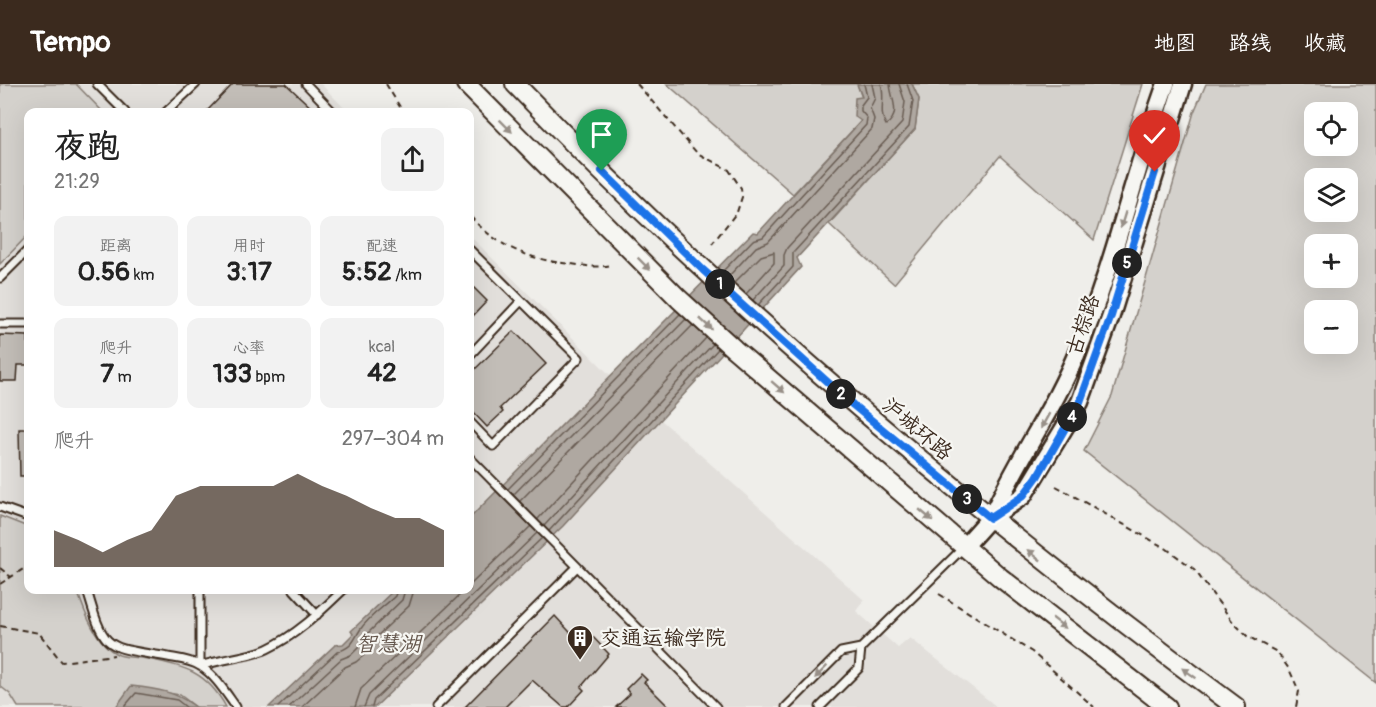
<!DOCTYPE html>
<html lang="zh">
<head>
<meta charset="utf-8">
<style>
	body { margin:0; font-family:Pangolin,"LXGW WenKai TC",sans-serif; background:#f2f2f2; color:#222; height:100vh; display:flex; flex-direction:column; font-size:22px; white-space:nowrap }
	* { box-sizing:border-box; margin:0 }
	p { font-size:20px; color:#767676 }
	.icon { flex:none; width:33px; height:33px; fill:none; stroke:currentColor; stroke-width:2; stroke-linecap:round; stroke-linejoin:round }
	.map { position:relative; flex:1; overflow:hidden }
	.sheet { position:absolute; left:24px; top:24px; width:450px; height:486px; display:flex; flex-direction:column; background:#fff; border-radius:12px; box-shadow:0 6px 24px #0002 }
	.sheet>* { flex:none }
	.fabs { position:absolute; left:1304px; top:18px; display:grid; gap:12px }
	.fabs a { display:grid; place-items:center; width:54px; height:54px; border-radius:12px; background:#fff; box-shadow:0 6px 24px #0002; font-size:30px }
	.pin { position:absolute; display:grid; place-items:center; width:51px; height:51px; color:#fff; margin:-62px -26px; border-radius:50% 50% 50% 0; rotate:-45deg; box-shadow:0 0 6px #0007 }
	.pin .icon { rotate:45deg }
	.km { position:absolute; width:30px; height:30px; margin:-15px; border-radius:50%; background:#222; color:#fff; font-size:16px; line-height:30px; text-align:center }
	.round { display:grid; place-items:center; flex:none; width:63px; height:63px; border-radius:12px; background:#f2f2f2 }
	.headline { display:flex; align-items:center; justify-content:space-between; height:102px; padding:0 30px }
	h1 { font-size:33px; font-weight:700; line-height:45px }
	.figures { display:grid; grid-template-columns:repeat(3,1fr); gap:9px; height:102px; padding:6px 30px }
	.figures div { display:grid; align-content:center; border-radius:12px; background:#f2f2f2; text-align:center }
	.figures b { font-size:26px; font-weight:700 }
	.figures small { font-size:16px; font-weight:400 }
	.figures p { font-size:16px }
	.chart { height:168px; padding:12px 30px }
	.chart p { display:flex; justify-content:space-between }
	.chart svg { width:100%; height:108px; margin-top:6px; fill:#3b2a1e; opacity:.7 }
	header { display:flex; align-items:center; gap:36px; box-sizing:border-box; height:84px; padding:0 30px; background:#3b2a1e; color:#fff }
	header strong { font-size:28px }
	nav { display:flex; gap:33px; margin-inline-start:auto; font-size:21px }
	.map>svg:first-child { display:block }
	.built { fill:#e2dfdb }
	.green { fill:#d4d1cc; stroke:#887e75; stroke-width:1.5; fill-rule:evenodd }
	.water { fill:#afa8a1; stroke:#81766d; stroke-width:1.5 }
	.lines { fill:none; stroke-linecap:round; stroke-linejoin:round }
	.shore { stroke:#695c52; stroke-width:1.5 }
	.building { fill:#c2bdb7; stroke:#3b2a1e; stroke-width:1.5 }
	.service-casing { stroke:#3b2a1e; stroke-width:11 }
	.tertiary-casing { stroke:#3b2a1e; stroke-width:21 }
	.secondary-casing { stroke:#3b2a1e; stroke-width:22 }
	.path { stroke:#3b2a1e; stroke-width:2; stroke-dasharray:6 4.5; stroke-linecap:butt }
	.service { stroke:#f6f6f2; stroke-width:7 }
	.tertiary { stroke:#f6f6f2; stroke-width:16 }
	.secondary { stroke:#f6f6f2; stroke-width:18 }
	.oneway { fill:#989088 }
	.route-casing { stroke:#fff; stroke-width:12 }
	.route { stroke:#1a73e8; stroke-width:8 }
	.labels { text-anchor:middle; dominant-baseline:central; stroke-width:4.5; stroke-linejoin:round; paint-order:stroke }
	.street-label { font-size:21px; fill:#3b2a1e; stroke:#f6f6f2 }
	.poi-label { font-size:21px; fill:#3b2a1e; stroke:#f6f6f2; text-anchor:start }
	.water-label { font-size:22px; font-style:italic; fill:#64564c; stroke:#f6f6f2 }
</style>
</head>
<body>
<header>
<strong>Tempo</strong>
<nav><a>地图</a><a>路线</a><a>收藏</a></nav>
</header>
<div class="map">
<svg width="1376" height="623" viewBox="0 0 1376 623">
	<rect width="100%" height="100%" fill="#efeeea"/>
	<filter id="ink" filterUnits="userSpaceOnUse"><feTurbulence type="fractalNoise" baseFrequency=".0167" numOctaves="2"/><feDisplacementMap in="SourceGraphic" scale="12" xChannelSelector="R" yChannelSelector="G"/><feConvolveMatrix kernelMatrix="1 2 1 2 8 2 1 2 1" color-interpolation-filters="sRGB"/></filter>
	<g filter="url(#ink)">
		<path class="built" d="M 0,0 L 321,0 L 348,28 L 28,28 L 28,506 L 470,506 L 470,152 L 607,288 L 864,516 L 856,527 L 898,564 L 910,554 L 997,623 L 0,623 Z"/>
		<path class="green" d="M 0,0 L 76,0 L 103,28 L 28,28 L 28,151 L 0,180 Z
			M 667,0 L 857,0 L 862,14 L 862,36 L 793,110 Z
			M 912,0 L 1143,0 L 1094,156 L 1000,72 L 894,200 L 829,140 L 915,45 L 919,15 Z
			M 1206,0 L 1376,0 L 1376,599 L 1084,367 L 1112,312 L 1194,28 ZM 1347,28 L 1347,62 L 1314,62 L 1314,28 ZM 1347,94 L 1347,128 L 1314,128 L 1314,94 ZM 1314,160 L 1347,160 L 1347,194 L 1314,194 ZM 1347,226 L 1347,260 L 1314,260 L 1314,226 Z
			M 0,432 L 28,443 L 28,506 L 77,506 C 84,527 96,561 119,571 C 127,574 139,573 147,575 C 185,582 207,588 226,623 L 196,623 L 180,611 L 132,603 L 116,623 L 18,623 L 10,610 L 0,602 Z"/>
		<path class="water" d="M 857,0 L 912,0 L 919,15 L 915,45 L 797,174 L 801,183 L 563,442 L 375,623 L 269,623 L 335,561 L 343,560 L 353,550 L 351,547 L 394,506 L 470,506 L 470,434 L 753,148 L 758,149 L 861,37 L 854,32 L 855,14 L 862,13 Z
			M 131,602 C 158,605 174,607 196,623 L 116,623 Z"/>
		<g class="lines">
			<path class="shore" d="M 881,0 C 886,14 878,29 886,41 C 902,30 891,15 890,0
				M 722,188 L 753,156 L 763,153 L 866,41 L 867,34 L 861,27 L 861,21 L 867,13 L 864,0
				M 728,193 L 756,163 L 768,158 L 872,45 L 874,35 L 870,24 L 875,14 L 872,0
				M 734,199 L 761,172 L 774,168 L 774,179 L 746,210
				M 753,216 L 784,182 L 784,171 L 787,164 L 902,39 L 905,18 L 899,0
				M 758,221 L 793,183 L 793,169 L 909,43 L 913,17 L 907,0
				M 508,405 L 680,230
				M 513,411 L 686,235
				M 520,417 L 693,241
				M 538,435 L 706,254
				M 544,442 L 713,260
				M 549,447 L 718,265
				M 470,501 L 531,442
				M 124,623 L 136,609 L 177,616 L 186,623
				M 278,623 L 337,568 C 353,563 353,557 360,546 C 368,533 385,522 395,512 L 397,506
				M 289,623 L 341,575 L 351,571 L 362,560 L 367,550 L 402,516 L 405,506
				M 302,623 L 345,583 L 356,578 L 369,567 L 375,554 L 409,522 L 414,506
				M 355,623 L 361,605 L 465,506
				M 364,623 L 369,611 L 537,449
				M 372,623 L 374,616 L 542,454"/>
		</g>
		<path class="building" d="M 233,0 L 286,0 L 316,28 L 206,28 Z
			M 470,200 L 487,217 L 470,235 Z
			M 514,247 L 546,280 L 500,324 L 503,328 L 487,343 L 470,325 L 470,290 Z
			M 0,251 L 28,252 L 28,281 L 18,281 L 17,297 L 0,297 Z
			M 19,345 L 28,345 L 28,392 L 20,392 Z
			M 555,532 L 581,560 L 591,551 L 609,570 L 581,603 L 584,606 L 568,623 L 563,623 L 532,596 L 505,623 L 465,623 Z
			M 641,590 L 647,596 L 644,598 L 669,623 L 616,623 L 630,610 L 626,605 Z"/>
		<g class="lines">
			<g class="service-casing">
				<path id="service" d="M 97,0 L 125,28
					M 306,0 L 333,28
					M 166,28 L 196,0
					M 470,166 L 579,274 L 493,362 L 470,338
					M 0,194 L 28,166
					M 0,240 L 28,240
					M 470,271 L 521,217
					M 470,374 L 716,623
					M 0,423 L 28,433
					M 87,506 C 105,570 107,562 168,573 C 179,575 191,576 200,582 C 215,591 226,609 236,623
					M 200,506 L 200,582 C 220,575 250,573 267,565 C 297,551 320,528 343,506
					M 294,506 L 317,531
					M 861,564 L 964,463
					M 436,623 L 577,483
					M 786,623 L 841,568 L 861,564
					M 820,623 L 859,584 L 861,564"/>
			</g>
			<g class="tertiary-casing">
				<path id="tertiary" d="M 991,434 C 1017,375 1055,324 1079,264 C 1115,179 1134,87 1166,0
					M 964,463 L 990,434 L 1023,412 L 1080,318 L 1111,232 L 1183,0"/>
			</g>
			<g class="secondary-casing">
				<path id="secondary" d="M 466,0 L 679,215 L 734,265 L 1001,494 L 1167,623
					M 515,0 C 736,230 980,434 1236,623"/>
			</g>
			<path class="path" d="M 386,0 L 403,28
				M 637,0 L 697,69 L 729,86 L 741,104 L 742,113 L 737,128 L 712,160
				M 470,132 C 497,163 530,176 571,180 C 585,182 598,184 612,181
				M 1056,402 L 1167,465 L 1194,485 L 1233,538 L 1247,552 L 1277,568 L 1289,585 L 1299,607 L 1296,623
				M 0,484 L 11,493
				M 0,500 L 28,482
				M 939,510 L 1032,568 L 1094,623
				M 0,542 L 39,549 L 62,578 L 114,571"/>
			<use href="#service" class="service"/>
			<use href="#tertiary" class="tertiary"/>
			<use href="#secondary" class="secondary"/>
		</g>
		<defs><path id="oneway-solid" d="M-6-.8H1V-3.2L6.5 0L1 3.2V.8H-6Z" transform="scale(1.5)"/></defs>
		<g class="oneway">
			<use href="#oneway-solid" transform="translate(506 42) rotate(45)"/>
			<use href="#oneway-solid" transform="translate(1123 136) rotate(107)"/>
			<use href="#oneway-solid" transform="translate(644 180) rotate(45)"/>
			<use href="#oneway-solid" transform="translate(706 240) rotate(42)"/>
			<use href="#oneway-solid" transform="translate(778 303) rotate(41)"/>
			<use href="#oneway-solid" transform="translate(1045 337) rotate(119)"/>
			<use href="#oneway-solid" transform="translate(926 431) rotate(40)"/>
			<use href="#oneway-solid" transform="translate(1034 471) rotate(-142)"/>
			<use href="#oneway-solid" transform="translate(1059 539) rotate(38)"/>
			<use href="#oneway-solid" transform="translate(821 588) rotate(135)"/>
			<use href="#oneway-solid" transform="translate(1189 589) rotate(-145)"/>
		</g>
	</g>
	<g class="lines" filter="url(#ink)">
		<g class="route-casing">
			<path id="route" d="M 602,87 L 703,186 L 853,321 L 990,434 L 1023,412 L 1037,393 L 1080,318 L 1111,232 L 1155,88"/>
		</g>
		<use href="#route" class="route"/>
	</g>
	<defs>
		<g id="building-pin" transform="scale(1.35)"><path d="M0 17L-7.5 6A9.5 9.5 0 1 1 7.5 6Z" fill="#3b2a1e" stroke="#f6f6f2"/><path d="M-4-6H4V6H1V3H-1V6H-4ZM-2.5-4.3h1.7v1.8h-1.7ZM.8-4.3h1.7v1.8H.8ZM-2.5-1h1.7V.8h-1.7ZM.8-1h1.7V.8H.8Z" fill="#fff"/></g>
	</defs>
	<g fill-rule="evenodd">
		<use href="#building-pin" x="580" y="554"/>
	</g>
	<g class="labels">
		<g class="street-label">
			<text transform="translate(1083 241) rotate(-71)">古棕路</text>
			<text transform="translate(917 345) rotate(40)">沪城环路</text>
		</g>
		<g class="poi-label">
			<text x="600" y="554">交通运输学院</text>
		</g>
		<g class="water-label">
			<text x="388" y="560">智慧湖</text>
		</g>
	</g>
</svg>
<div class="fabs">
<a><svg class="icon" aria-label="locate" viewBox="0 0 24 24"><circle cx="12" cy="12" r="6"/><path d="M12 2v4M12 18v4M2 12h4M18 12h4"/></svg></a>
<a><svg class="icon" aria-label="layers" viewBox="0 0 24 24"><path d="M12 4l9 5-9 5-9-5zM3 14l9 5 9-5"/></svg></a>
<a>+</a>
<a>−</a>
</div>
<div class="pin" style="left:602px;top:87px;background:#1e9e55"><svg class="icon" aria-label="arrive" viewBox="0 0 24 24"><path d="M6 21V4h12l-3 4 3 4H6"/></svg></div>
<div class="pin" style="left:1155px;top:88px;background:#d93025"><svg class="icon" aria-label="check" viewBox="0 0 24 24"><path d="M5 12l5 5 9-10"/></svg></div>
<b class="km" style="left:720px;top:200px">1</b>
<b class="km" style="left:841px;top:310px">2</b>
<b class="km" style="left:967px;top:415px">3</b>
<b class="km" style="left:1072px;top:333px">4</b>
<b class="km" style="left:1127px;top:179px">5</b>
<section class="sheet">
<div class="headline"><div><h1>夜跑</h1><p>21:29</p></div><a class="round"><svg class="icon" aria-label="share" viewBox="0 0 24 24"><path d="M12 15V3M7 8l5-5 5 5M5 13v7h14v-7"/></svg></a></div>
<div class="figures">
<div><p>距离</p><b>0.56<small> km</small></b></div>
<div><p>用时</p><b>3:17</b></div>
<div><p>配速</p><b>5:52<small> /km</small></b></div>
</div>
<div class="figures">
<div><p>爬升</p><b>7<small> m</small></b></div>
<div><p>心率</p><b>133<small> bpm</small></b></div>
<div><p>kcal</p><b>42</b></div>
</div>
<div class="chart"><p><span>爬升</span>297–304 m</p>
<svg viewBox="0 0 160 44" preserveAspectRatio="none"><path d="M0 44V29L10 33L20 38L30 33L40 29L50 15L60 11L70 11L80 11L90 11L100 6L110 11L120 15L130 20L140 24L150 24L160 29V44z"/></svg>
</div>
</section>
</div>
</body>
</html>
